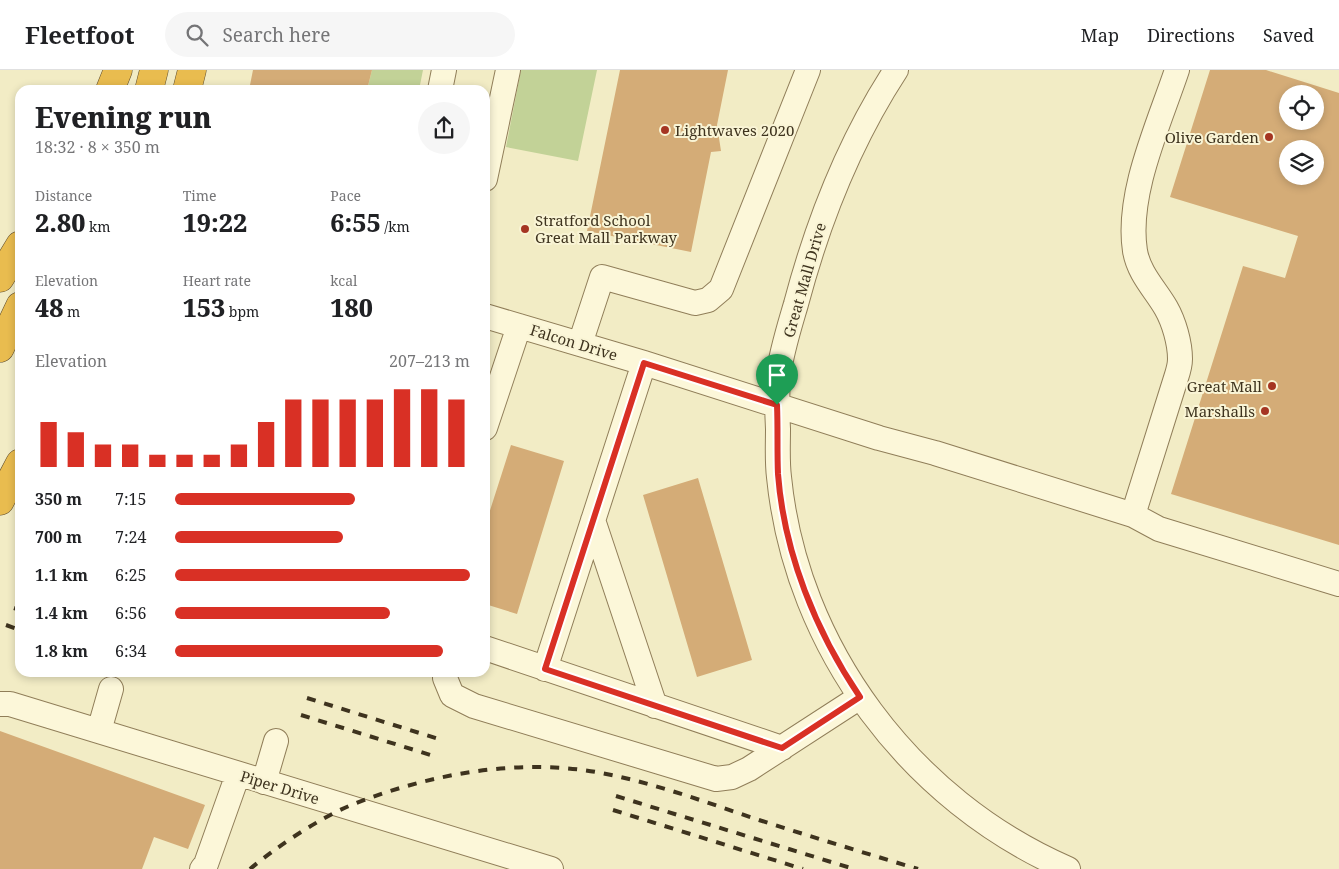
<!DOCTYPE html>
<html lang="en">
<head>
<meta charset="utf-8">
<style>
	body { margin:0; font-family:"Noto Serif",serif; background:#f6f6f6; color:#202124; height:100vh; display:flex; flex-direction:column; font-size:19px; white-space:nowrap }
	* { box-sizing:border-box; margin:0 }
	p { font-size:16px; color:#757577 }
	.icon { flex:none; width:28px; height:28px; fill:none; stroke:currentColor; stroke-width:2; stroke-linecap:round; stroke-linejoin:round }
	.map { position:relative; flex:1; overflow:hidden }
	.side { position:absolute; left:15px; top:15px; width:475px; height:592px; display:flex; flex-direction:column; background:#fff; border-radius:15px; box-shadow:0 2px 8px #0003 }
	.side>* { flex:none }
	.tools { position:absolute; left:1279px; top:15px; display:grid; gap:10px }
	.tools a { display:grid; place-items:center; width:45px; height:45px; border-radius:50%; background:#fff; box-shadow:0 2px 8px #0003; font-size:25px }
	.pin { position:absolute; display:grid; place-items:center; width:42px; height:42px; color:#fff; margin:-51px -21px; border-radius:50% 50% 50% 0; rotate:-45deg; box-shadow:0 0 5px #0007 }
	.pin .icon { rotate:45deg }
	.round { display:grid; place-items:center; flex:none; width:52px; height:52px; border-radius:26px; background:#f6f6f6 }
	.head { display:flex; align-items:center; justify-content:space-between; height:85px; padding:0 20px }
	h1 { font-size:28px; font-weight:800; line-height:38px }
	.metrics { display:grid; grid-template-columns:repeat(3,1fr); gap:8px; height:85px; padding:5px 20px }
	.metrics div { display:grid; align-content:center }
	.metrics b { font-size:25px; font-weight:800 }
	.metrics small { font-size:14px; font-weight:400 }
	.metrics p { font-size:14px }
	.chart { height:140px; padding:10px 20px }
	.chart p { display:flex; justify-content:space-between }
	.chart svg { width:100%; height:90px; margin-top:5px; stroke:#d93025; stroke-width:6 }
	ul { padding:0 20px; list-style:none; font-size:16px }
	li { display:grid; grid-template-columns:80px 60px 1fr; align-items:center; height:38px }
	li i { height:12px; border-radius:6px; background:#d93025 }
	header { display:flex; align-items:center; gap:30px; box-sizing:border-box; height:70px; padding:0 25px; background:#fff; border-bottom:1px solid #e0e0e0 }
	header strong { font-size:24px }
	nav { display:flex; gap:28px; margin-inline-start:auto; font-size:18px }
	.search { width:350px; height:45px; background:#f6f6f6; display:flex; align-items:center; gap:12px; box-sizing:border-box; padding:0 18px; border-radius:28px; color:#757577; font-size:19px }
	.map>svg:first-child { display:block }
	.green { fill:#c2d297 }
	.building { fill:#d4ac77; fill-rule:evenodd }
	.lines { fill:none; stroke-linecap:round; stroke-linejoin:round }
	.minor-casing { stroke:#907e59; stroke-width:26 }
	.highway-casing { stroke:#5d4b2d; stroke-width:29 }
	.minor { stroke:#fcf7d9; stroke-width:24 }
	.highway { stroke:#e9bc4f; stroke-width:28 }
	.rail { stroke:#3e331e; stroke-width:4; stroke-dasharray:9 9; stroke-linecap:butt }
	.route-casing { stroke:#fff; stroke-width:10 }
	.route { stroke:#d93025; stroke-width:6 }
	.poi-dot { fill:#a53522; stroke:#f9f4d5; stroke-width:2 }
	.labels { text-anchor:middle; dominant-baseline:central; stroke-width:4; stroke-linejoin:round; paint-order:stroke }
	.poi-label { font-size:15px; fill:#3e331e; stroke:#f9f4d5; text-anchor:end }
	.street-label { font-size:15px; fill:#3e331e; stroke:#f9f4d5 }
</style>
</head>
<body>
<header>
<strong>Fleetfoot</strong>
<div class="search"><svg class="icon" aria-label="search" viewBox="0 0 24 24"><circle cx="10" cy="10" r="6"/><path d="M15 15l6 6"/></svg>Search here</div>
<nav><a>Map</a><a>Directions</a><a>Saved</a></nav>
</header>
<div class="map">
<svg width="1339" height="799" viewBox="0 0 1339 799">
	<rect width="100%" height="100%" fill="#f2ecc5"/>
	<path class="green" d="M 372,0 L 423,0 L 419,20 L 367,20 Z
		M 521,0 L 597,0 L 578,91 L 506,77 Z"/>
	<path class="building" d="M 253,0 L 372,0 L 367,20 L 249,20 Z
		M 620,0 L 728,0 L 717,55 L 721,81 L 711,82 L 691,182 L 587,161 Z
		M 1210,0 L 1266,0 L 1339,23 L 1339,475 L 1171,424 L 1243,196 L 1285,208 L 1298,166 L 1170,127 ZM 1288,24 L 1315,24 L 1315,51 L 1288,51 ZM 1288,79 L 1315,79 L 1315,106 L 1288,106 Z
		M 511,375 L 564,391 L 517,544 L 485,534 L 485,456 Z
		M 698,408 L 752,590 L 697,607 L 643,425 Z
		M 0,661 L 205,735 L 188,779 L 154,767 L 142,799 L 0,799 Z"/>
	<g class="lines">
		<g class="minor-casing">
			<path id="minor" d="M 896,0 C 849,72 818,151 796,234 C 789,258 781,283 778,307 C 777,324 777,342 778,359 C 778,375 777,391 779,407 C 796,578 911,731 1068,799
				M 440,20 L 444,0
				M 485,109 L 508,0
				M 485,246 L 644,293 L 879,368 L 935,383 L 1133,445 L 1159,459 L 1339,514
				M 580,274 L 602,207 L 695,233 L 708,230 L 721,219 L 808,0
				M 485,358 L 519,256
				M 1133,445 L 1176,308 C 1178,302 1180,295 1180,289 C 1180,273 1174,252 1166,238 C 1155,219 1139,204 1135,181 C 1126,124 1159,54 1177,0
				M 593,450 L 655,636
				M 485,578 L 782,678
				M 545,599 L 644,293
				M 445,608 L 452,625 L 474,636 L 716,709 L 732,707 L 749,699 L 860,627
				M 0,634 L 10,634 L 551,799
				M 99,661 L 111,619
				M 264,712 L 276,671
				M 202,799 L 206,794 L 238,704"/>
		</g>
		<g class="highway-casing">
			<path id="highway" d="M 110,20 L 118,0
				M 149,20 L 154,0
				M 187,20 L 192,0
				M 0,208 L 20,175
				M 0,278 L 20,236
				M 0,431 L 20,393"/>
		</g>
		<use href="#minor" class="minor"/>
		<use href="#highway" class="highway"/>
		<path class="rail" d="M 14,538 L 20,540
			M 6,555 L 20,560
			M 307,628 L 442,670
			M 301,645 L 437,687
			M 616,726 L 854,799
			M 613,740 L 803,799
			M 250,799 C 275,778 318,749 349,736 C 425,705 514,688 596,702 C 652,712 705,732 759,750 C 812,767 865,783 918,799"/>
	</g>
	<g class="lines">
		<g class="route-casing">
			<path id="route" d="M 644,293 L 777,335 C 778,358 777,381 778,404 C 784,483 816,562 860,627 L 782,678 L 545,599 Z"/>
		</g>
		<use href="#route" class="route"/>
	</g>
	<g class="poi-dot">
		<circle cx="665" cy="60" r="5"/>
		<circle cx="1269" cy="67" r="5"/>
		<circle cx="525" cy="159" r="5"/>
		<circle cx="1272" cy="316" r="5"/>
		<circle cx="1265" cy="341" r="5"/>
	</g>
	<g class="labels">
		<g class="poi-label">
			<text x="675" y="60" text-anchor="start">Lightwaves 2020</text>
			<text x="1259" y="67">Olive Garden</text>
			<text x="535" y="150" text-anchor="start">Stratford School<tspan x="535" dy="17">Great Mall Parkway</tspan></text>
			<text x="1262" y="316">Great Mall</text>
			<text x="1255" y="341">Marshalls</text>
		</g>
		<g class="street-label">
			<text transform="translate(804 210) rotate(-74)">Great Mall Drive</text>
			<text transform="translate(574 272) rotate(17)">Falcon Drive</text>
			<text transform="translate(280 717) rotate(17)">Piper Drive</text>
		</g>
	</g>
</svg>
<div class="tools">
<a><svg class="icon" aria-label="locate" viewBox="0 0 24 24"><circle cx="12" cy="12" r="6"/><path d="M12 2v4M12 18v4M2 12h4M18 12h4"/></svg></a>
<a><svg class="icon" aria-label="layers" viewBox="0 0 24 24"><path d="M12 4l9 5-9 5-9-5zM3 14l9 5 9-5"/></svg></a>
</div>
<div class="pin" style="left:777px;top:335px;background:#1e9e55"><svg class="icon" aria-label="arrive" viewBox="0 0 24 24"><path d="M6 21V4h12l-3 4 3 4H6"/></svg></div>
<section class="side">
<div class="head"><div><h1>Evening run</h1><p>18:32 · 8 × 350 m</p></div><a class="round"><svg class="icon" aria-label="share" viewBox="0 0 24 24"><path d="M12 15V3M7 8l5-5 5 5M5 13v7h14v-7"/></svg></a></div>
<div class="metrics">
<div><p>Distance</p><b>2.80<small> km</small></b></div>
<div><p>Time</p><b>19:22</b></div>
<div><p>Pace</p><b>6:55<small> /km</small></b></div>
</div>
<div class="metrics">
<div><p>Elevation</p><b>48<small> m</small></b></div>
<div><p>Heart rate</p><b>153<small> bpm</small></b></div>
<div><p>kcal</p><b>180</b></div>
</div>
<div class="chart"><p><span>Elevation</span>207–213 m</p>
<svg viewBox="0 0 160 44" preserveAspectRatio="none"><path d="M5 44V22M15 44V27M25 44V33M35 44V33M45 44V38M55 44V38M65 44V38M75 44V33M85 44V22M95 44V11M105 44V11M115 44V11M125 44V11M135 44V6M145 44V6M155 44V11"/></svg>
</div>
<ul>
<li><b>350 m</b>7:15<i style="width:61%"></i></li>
<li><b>700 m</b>7:24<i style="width:57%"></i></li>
<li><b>1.1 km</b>6:25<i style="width:100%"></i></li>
<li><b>1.4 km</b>6:56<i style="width:73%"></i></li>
<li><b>1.8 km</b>6:34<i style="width:91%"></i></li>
</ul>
</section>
</div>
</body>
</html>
